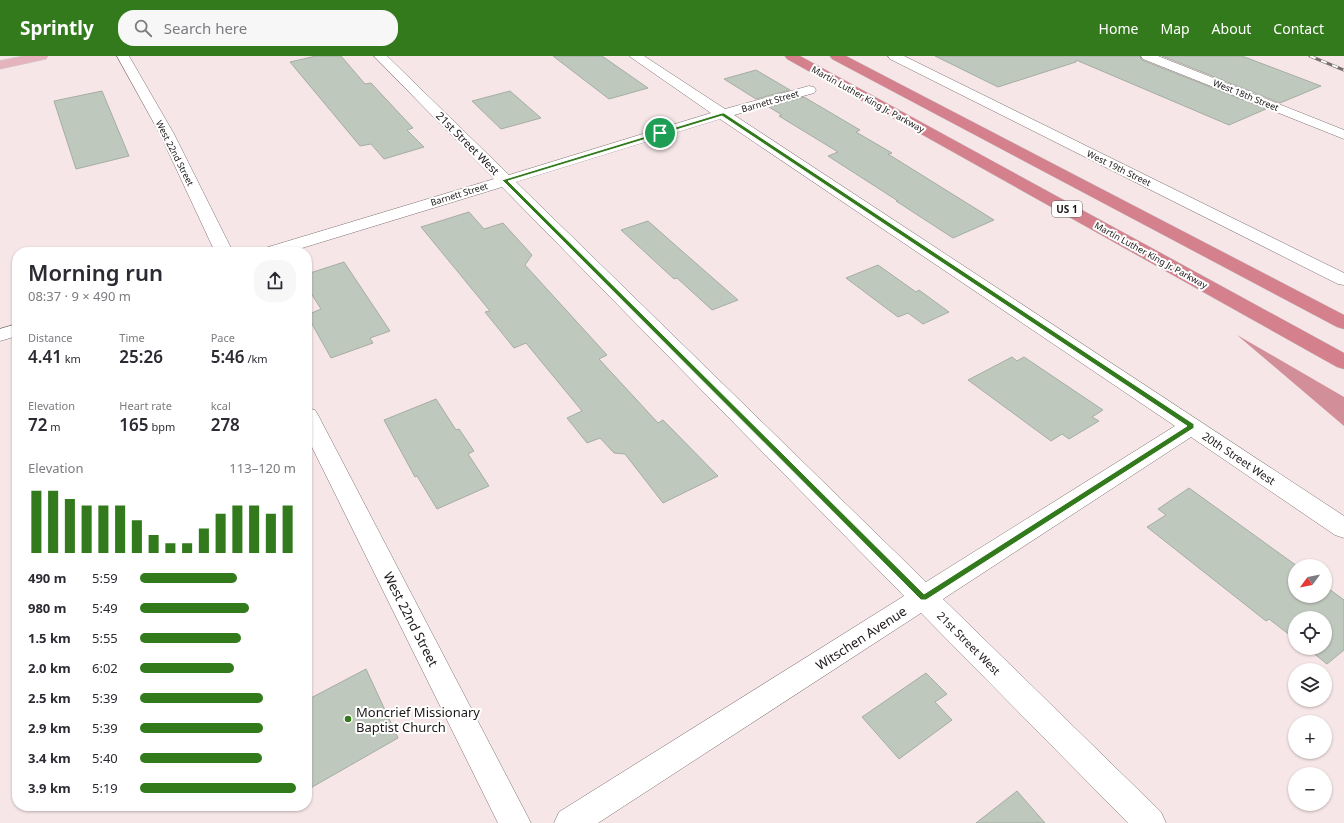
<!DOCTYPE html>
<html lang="en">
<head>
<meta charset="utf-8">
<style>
	body { margin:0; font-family:"Noto Sans",sans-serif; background:#f7f7f7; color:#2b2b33; height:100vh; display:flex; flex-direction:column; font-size:15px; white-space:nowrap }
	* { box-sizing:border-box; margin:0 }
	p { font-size:13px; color:#7c7c81 }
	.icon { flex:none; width:22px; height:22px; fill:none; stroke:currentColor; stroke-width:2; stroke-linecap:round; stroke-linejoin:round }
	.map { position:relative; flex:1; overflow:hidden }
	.details { position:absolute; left:12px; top:191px; width:300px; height:564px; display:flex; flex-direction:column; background:#fff; border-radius:16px; box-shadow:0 1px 3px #0004 }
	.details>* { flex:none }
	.needle { width:26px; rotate:238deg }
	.fabs { position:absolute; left:1288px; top:503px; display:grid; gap:8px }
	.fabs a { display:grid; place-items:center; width:44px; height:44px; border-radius:50%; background:#fff; box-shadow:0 1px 3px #0004; font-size:20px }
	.pin { position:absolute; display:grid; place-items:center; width:34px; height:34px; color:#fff; margin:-17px; border:2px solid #fff; border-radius:50%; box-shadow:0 1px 4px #0007 }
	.round { display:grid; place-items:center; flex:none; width:42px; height:42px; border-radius:16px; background:#f7f7f7 }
	.summary { display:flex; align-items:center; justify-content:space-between; height:68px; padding:0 16px }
	h1 { font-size:22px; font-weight:600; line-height:30px }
	.metrics { display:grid; grid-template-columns:repeat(3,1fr); gap:6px; height:68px; padding:4px 16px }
	.metrics div { display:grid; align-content:center }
	.metrics b { font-size:17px; font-weight:600 }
	.metrics small { font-size:11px; font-weight:400 }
	.metrics p { font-size:11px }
	.chart { height:112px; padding:8px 16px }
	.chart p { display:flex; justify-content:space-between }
	.chart svg { width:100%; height:72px; margin-top:4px; stroke:#337a1d; stroke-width:6 }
	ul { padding:0 16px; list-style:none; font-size:13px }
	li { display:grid; grid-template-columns:64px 48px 1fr; align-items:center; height:30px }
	li i { height:10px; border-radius:5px; background:#337a1d }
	header { display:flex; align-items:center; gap:24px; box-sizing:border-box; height:56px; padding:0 20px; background:#337a1d; color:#fff }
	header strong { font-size:19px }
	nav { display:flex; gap:22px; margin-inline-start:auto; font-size:14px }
	.search { width:280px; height:36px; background:#f7f7f7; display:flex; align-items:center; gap:10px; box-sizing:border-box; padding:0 14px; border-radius:16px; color:#7c7c81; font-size:15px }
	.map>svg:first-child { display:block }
	.forest { fill:#d28f99 }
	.building { fill:#bfc8bd; stroke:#a5aea3 }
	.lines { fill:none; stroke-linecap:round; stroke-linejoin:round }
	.minor-casing { stroke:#807274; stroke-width:1 }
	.major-casing { stroke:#c9c8c8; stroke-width:1 }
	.highway-casing { stroke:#c9c8c8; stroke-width:1 }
	.minor { fill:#fff; fill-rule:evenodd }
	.major { fill:#e5b3bb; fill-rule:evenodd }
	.highway { fill:#d4808d; fill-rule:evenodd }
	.rail-casing { stroke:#796f6f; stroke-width:3 }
	.rail { stroke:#fff; stroke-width:2; stroke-dasharray:6; stroke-linecap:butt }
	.route { fill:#337a1d; stroke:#fff; fill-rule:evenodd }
	.poi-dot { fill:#337a1d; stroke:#fff; stroke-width:1.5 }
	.labels { text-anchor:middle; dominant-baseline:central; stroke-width:4; stroke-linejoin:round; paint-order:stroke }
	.far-street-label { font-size:9px; fill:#1d1818; stroke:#fff }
	.shield { fill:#fff; stroke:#615d5d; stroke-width:1 }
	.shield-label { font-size:10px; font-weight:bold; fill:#1d1818 }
	.street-label { font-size:11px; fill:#1d1818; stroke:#fff }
	.near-street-label { font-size:13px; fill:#1d1818; stroke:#fff }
	.near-poi-label { font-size:13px; fill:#1d1818; stroke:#fff; text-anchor:start }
</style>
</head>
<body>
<header>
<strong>Sprintly</strong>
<div class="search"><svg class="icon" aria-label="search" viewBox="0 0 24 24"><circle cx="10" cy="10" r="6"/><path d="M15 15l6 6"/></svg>Search here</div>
<nav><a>Home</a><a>Map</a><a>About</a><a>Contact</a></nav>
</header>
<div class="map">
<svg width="1344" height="767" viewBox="0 0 1344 767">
	<rect width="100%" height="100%" fill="#f6e6e7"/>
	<path class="forest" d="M 1237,279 L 1344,341 L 1344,370 Z"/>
	<path class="building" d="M 316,0 L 341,0 L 365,28 L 371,27 L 413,72 L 407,74 L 424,91 L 384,103 L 371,88 L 360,90 L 290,6 Z
		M 553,0 L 602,0 L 648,32 L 609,43 Z
		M 935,0 L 1140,0 L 1142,4 L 1266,53 L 1229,69 L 1076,4 L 1076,6 L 998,31 Z
		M 1162,0 L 1242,0 L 1321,30 L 1280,47 Z
		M 756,14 L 790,34 L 756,43 L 724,23 Z
		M 102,35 L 129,100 L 76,113 L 54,45 Z
		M 510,35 L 541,62 L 501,73 L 472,45 Z
		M 804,41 L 860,74 L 856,76 L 892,97 L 888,98 L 994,164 L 953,182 L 896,145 L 898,145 L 828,100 L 838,96 L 779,60 L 782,59 L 769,51 Z
		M 469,156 L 484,173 L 503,167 L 532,199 L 525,209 L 607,299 L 599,303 L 658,367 L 663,364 L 718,420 L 663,447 L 625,398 L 614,397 L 600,382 L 587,387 L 567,362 L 582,355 L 526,287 L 514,292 L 485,256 L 490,255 L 421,171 Z
		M 648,165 L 674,188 L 738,244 L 712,254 L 677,222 L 674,223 L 621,174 Z
		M 344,206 L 390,275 L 370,282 L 373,287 L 331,302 L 307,259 L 321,253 L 307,231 L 307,218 Z
		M 878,209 L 916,236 L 919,234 L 949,256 L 923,268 L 908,257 L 898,261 L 846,222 Z
		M 1012,301 L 1017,305 L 1024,301 L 1103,354 L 1092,361 L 1099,365 L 1069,383 L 1062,378 L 1051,385 L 968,324 Z
		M 436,343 L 456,374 L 459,373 L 474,395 L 468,398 L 489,430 L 437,453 L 417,420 L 415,421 L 384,364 Z
		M 1189,432 L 1297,510 L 1295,510 L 1295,540 L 1325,540 L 1325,530 L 1344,544 L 1344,594 L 1327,608 L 1307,592 L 1325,592 L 1325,562 L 1295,562 L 1295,583 L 1269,563 L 1266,565 L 1147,471 L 1166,459 L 1158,453 Z
		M 366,613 L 398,682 L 307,734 L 307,644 Z
		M 926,617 L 947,638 L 935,646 L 952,664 L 899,703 L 862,661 Z
		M 1017,735 L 1045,767 L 976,767 Z"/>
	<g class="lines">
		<g class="minor-casing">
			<path id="minor" d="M 117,0 L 129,0 L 174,78 L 233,196 L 215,196 L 160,78 Z
				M 374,0 L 387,0 L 509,119 L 711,57 L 629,0 L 644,0 L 725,53 L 809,30 L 814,31 L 816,34 L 814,37 L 734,59 L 1344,460 L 1344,482 L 1335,479 L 1191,381 L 943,543 L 1161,756 L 1166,767 L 1128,767 L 921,557 L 598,767 L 554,767 L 559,756 L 904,540 L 502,131 L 289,196 L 262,196 L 265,192 L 494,123 ZM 720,63 L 1175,370 L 926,526 L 516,126 Z
				M 888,0 L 904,0 L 1344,217 L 1344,229 L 1338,228 L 890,3 Z
				M 1141,0 L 1158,0 L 1344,74 L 1344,83 L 1143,3 Z
				M 17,268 L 17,280 L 0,285 L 0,273 Z
				M 307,352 L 315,354 L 318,359 L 531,767 L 498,767 L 307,381 Z"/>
		</g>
		<g class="major-casing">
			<path id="major" d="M 24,0 L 48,0 L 46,3 L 0,13 L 0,5 Z"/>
		</g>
		<g class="highway-casing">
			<path id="highway" d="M 785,0 L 800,0 L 1344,297 L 1344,313 L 1337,311 L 787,3 Z
				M 830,0 L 846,0 L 1344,259 L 1344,273 L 1337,271 L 832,3 Z"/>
		</g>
		<use href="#minor" class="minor"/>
		<use href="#major" class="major"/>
		<use href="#highway" class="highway"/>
		<g class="rail-casing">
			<path id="rail" d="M 1310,0 L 1344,14"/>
		</g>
		<use href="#rail" class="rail"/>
	</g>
	<path class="route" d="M 722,57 L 724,57 L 1194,368 L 1194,372 L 926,544 L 921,544 L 502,124 ZM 722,60 L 1187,370 L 924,538 L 508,125 Z"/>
	<circle class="poi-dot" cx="348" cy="663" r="4"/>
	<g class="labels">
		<g class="far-street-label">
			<text transform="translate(1246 39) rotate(22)">West 18th Street</text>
			<text transform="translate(868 43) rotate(29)">Martin Luther King Jr. Parkway</text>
			<text transform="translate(770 45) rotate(-16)">Barnett Street</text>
			<text transform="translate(175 97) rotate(63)">West 22nd Street</text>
			<text transform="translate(1119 112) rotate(26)">West 19th Street</text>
			<text transform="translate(459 138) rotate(-17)">Barnett Street</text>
			<text transform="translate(1151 199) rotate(29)">Martin Luther King Jr. Parkway</text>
		</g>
		<rect class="shield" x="1052" y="145" width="30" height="16" rx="3"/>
		<g class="shield-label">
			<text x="1067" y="153">US 1</text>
		</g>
		<g class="street-label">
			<text transform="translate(468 87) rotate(45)">21st Street West</text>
			<text transform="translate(1239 402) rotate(34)">20th Street West</text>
			<text transform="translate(969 587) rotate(45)">21st Street West</text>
		</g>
		<g class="near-street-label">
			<text transform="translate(411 563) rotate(63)">West 22nd Street</text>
			<text transform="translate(861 582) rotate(-33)">Witschen Avenue</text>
		</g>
		<g class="near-poi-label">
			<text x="356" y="656">Moncrief Missionary<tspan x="356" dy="15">Baptist Church</tspan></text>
		</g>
	</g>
</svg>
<div class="fabs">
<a><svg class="needle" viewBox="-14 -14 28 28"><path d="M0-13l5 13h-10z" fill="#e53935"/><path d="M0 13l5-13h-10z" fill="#7c7c81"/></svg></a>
<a><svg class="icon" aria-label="locate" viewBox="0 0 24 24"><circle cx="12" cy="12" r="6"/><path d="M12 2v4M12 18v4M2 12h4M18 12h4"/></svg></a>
<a><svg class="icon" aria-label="layers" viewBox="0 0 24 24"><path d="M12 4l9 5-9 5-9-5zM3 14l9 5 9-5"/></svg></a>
<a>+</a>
<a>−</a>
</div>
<div class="pin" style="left:660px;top:77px;background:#1e9e55"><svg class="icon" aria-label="arrive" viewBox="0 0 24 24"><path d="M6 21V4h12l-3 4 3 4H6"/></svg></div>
<section class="details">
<div class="summary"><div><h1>Morning run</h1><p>08:37 · 9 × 490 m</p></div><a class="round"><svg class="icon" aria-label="share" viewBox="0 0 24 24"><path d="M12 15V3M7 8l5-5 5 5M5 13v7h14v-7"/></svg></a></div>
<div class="metrics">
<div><p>Distance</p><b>4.41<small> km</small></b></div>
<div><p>Time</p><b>25:26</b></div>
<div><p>Pace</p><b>5:46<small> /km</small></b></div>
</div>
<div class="metrics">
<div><p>Elevation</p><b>72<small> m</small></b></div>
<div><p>Heart rate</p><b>165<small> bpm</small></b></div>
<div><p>kcal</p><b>278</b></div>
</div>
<div class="chart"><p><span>Elevation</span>113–120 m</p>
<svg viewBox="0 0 160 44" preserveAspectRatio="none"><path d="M5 44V6M15 44V6M25 44V11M35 44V15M45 44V15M55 44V15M65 44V24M75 44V33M85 44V38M95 44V38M105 44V29M115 44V20M125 44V15M135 44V15M145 44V20M155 44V15"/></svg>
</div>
<ul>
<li><b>490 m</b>5:59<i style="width:62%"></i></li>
<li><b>980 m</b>5:49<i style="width:70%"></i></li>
<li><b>1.5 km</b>5:55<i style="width:65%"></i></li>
<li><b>2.0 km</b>6:02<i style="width:60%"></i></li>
<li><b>2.5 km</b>5:39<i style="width:79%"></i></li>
<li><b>2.9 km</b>5:39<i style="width:79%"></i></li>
<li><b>3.4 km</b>5:40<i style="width:78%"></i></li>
<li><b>3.9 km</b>5:19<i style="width:100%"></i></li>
</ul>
</section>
</div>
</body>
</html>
